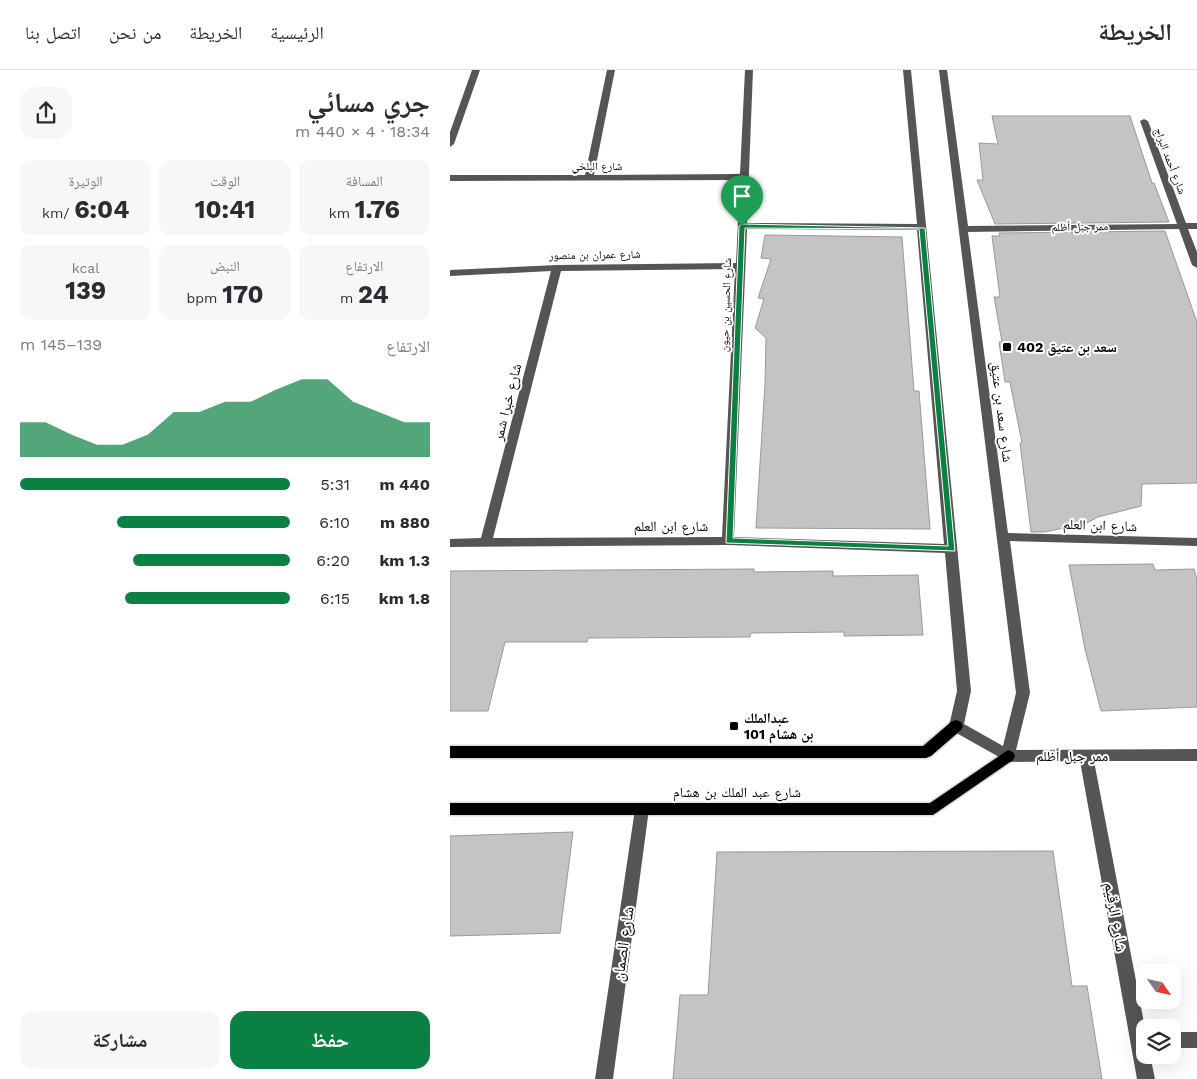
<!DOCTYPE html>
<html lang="ar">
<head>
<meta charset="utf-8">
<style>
	body { margin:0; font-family:"Work Sans","Noto Naskh Arabic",sans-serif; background:#f7f7f7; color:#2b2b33; direction:rtl; height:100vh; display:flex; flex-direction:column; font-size:19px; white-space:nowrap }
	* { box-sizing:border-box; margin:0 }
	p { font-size:16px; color:#7c7c81 }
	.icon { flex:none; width:28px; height:28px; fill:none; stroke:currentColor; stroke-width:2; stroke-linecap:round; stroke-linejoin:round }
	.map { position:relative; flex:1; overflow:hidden; direction:ltr }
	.details { display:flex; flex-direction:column; background:#fff; width:450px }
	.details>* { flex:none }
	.needle { width:32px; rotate:124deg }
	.fabs { position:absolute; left:686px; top:894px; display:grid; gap:10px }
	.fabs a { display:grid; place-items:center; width:45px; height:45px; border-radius:10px; background:#fff; box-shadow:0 5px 20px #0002; font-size:25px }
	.pin { position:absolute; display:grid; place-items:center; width:42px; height:42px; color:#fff; margin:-51px -21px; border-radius:50% 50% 50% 0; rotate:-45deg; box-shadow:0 0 5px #0007 }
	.pin .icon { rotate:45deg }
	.round { display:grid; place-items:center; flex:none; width:52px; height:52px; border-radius:15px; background:#f7f7f7 }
	.summary { display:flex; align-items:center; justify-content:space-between; height:85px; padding:0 20px }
	h1 { font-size:28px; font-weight:700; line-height:38px }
	.stats { display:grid; grid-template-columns:repeat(3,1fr); gap:8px; height:85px; padding:5px 20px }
	.stats div { display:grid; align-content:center; border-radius:12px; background:#f7f7f7; text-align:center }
	.stats b { font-size:25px; font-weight:700 }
	.stats small { font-size:14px; font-weight:400 }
	.stats p { font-size:14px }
	.chart { height:140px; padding:10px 20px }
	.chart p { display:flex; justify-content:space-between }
	.chart svg { width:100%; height:90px; margin-top:5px; fill:#0b8043; opacity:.7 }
	.button { display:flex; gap:10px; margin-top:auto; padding:10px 20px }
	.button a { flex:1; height:58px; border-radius:15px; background:#0b8043; color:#fff; font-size:20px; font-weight:700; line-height:58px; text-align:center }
	.button a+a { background:#f7f7f7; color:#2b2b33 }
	ul { padding:0 20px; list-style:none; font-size:16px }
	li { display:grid; grid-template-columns:80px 60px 1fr; align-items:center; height:38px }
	li i { height:12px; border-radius:6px; background:#0b8043 }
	header { display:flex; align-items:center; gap:30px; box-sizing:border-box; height:70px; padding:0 25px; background:#fff; border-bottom:1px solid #e1e1e2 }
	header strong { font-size:24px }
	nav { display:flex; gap:28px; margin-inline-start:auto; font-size:18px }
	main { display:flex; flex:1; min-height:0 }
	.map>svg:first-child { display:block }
	.building { fill:#c4c4c4; stroke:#999 }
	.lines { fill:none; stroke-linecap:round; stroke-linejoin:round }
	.major-casing { stroke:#dbdbdb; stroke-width:3 }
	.minor { fill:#555; fill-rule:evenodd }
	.major { fill:#000; fill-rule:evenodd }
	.route { fill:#0b8043; stroke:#fff; fill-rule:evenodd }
	.poi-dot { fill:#000; stroke:#fff; stroke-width:2 }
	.labels { text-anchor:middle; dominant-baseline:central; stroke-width:4; stroke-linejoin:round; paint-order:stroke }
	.far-street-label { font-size:11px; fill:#000; stroke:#fff }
	.poi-label { font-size:14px; font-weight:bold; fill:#000; stroke:#fff; text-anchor:start }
	.street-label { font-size:14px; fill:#000; stroke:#fff }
	.near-street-label { font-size:16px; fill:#000; stroke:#fff }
</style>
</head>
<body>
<header>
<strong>الخريطة</strong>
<nav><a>الرئيسية</a><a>الخريطة</a><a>من نحن</a><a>اتصل بنا</a></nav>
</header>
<main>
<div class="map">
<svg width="747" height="1009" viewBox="0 0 747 1009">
	<rect width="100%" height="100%" fill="#fff"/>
	<path class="building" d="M 542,46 L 680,46 L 702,113 L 704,113 L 719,152 L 545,154 L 527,110 L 533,110 L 529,73 L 548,74 Z
		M 715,161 L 747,252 L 747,413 L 692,414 L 691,436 L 648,447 L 637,453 L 595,462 L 581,462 L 570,373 L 572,373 L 560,312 L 555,312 L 549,272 L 552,272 L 544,227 L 550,227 L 542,166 L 550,166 L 549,163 Z
		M 315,165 L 452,167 L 464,321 L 469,321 L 480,459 L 306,458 L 315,314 L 316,268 L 305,258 L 314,229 L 308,228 L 321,189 L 311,188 Z
		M 703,494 L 705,500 L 744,499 L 747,509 L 747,637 L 651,641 L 635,579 L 619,495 Z
		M 304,499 L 304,502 L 383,501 L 383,506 L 468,505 L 473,565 L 394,566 L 394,562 L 301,563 L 300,567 L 138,568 L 137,572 L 55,572 L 38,641 L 0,641 L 0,501 Z
		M 123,762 L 110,863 L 0,866 L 0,766 Z
		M 603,781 L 622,916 L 637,916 L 652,1009 L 223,1009 L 230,925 L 258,925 L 267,782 Z"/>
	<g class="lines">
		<g class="major-casing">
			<path id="major" d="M 506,650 L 511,652 L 513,656 L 511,660 L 481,686 L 476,688 L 0,688 L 0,676 L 473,676 L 501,652 Z
				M 558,680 L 563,682 L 565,686 L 563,690 L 483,745 L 0,745 L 0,733 L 480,733 Z"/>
		</g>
		<path class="minor" d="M 22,0 L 30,0 L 4,74 L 0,77 L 0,62 Z
			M 157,0 L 165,0 L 144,105 L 290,104 L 295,0 L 303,0 L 297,153 L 467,154 L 453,0 L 461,0 L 521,621 L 514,654 L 553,676 L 566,623 L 489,0 L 497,0 L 518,156 L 727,154 L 690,51 L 694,49 L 698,51 L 736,153 L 747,153 L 747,159 L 738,159 L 747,182 L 747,198 L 742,195 L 729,159 L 518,162 L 558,463 L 747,468 L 747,476 L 560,471 L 580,623 L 566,680 L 747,679 L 747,691 L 644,691 L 695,958 L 695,985 L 700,985 L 705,1009 L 687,1009 L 630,691 L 558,692 L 501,660 L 499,656 L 507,621 L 495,483 L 278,475 L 0,477 L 0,469 L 31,468 L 101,201 L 0,206 L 0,200 L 107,195 L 286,193 L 290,110 L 0,111 L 0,105 L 135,105 ZM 297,159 L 467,160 L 494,474 L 284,467 ZM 285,199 L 272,467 L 43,468 L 111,201 Z
			M 192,733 L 197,735 L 199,739 L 163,1009 L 145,1009 L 185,739 L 187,735 Z
			M 722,962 L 747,962 L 747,978 L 722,978 Z"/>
		<use href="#major" class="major"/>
	</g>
	<path class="route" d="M 292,154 L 475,158 L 505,481 L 276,473 L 289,156 ZM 295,158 L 469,159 L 498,476 L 283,468 Z"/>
	<g class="poi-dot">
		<rect x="552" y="272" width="10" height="10" rx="2.5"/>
		<rect x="279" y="651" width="10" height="10" rx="2.5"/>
	</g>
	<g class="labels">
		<g class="far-street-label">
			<text transform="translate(720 91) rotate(69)">شارع أحمد البراج</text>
			<text x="147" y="96">شارع البلخي</text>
			<text transform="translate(630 157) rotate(-1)">ممر جبل أظلم</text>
			<text transform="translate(145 185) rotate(-1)">شارع عمران بن منصور</text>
			<text transform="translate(276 235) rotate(-88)">شارع الحسين بن حيون</text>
		</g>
		<g class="poi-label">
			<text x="567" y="277">سعد بن عتيق 402</text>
			<text x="294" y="648">عبدالملك<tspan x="294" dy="16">بن هشام 101</tspan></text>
		</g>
		<g class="street-label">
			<text transform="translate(57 332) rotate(-76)">شارع خبرا شمر</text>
			<text transform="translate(552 342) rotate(83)">شارع سعد بن عتيق</text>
			<text transform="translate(650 455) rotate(2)">شارع ابن العلم</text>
			<text x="221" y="456">شارع ابن العلم</text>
			<text x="622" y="686">ممر جبل أظلم</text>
			<text x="287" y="722">شارع عبد الملك بن هشام</text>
		</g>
		<g class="near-street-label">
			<text transform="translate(666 847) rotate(80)">شارع الرقيم</text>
			<text transform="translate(173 874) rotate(-82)">شارع الصمان</text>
		</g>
	</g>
</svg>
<div class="fabs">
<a><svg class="needle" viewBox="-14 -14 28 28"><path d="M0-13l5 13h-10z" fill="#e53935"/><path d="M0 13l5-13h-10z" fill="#7c7c81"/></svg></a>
<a><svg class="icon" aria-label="layers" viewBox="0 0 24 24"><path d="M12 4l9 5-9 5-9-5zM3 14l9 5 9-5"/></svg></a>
</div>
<div class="pin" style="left:292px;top:156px;background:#1e9e55"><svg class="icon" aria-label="arrive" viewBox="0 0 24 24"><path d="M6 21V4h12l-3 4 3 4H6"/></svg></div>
</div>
<section class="details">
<div class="summary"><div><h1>جري مسائي</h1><p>18:34 · 4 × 440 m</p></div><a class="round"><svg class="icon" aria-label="share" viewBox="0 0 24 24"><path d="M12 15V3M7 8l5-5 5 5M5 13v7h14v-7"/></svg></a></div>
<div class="stats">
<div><p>المسافة</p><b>1.76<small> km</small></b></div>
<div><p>الوقت</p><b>10:41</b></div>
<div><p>الوتيرة</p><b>6:04<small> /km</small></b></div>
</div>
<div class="stats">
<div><p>الارتفاع</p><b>24<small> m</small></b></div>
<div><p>النبض</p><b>170<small> bpm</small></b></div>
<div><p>kcal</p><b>139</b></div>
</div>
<div class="chart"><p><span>الارتفاع</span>139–145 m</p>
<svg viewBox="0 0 160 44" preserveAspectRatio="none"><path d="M0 44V27L10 27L20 33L30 38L40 38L50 33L60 22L70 22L80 17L90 17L100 11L110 6L120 6L130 17L140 22L150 27L160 27V44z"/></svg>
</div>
<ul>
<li><b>440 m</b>5:31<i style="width:100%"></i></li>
<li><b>880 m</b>6:10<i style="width:64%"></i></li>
<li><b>1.3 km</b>6:20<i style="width:58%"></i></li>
<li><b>1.8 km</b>6:15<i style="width:61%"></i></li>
</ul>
<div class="button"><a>حفظ</a><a>مشاركة</a></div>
</section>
</main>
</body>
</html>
